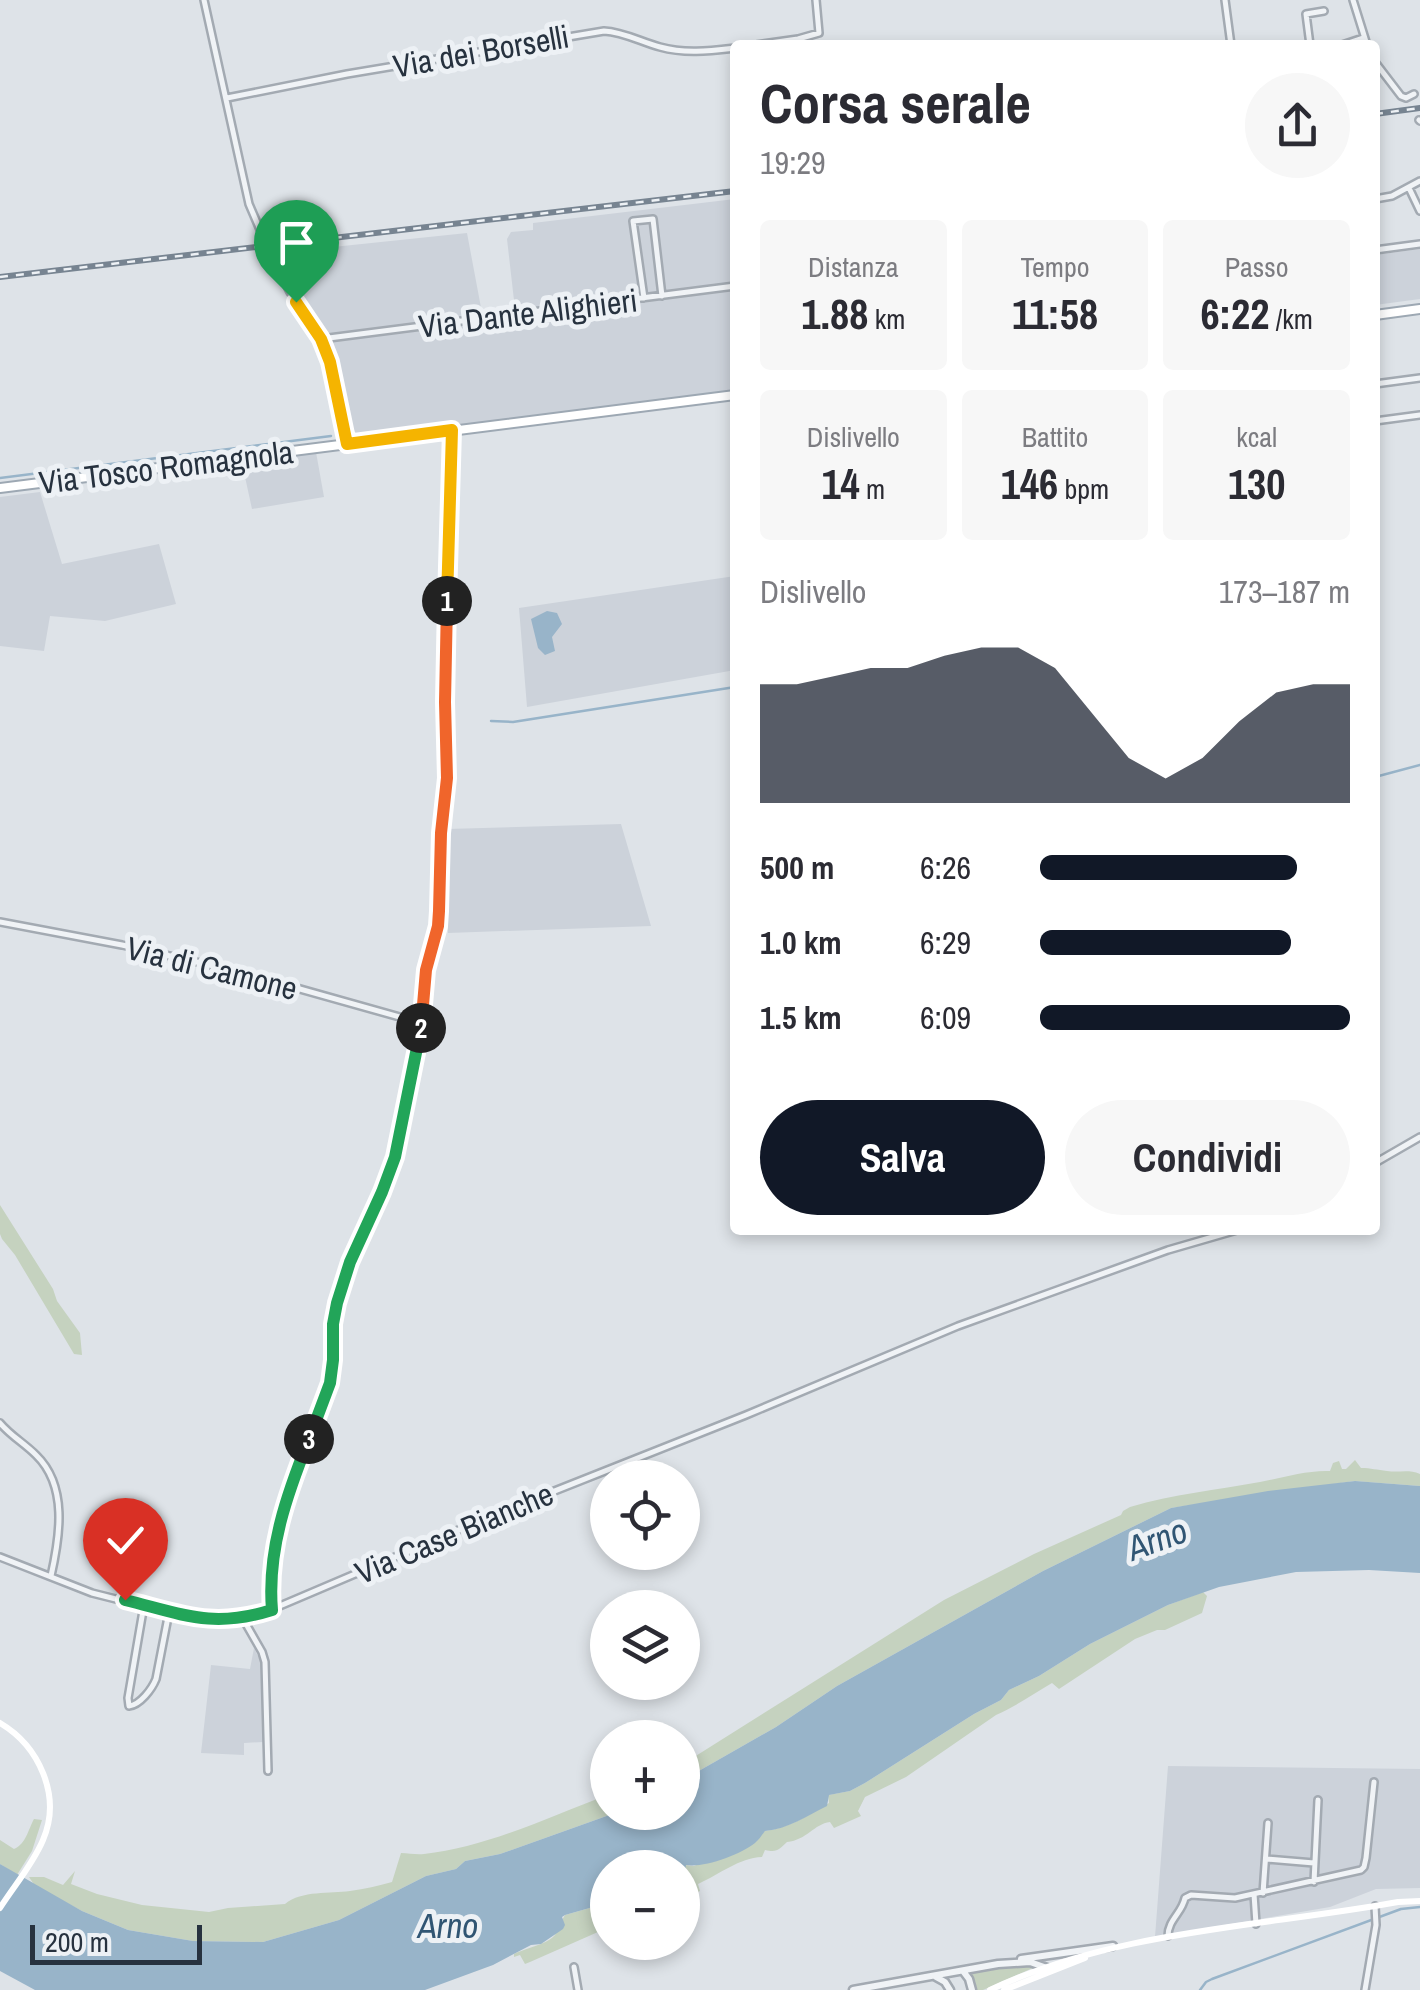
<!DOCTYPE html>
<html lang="it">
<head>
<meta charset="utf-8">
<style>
	body { margin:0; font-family:"Archivo Narrow",sans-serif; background:#f7f7f7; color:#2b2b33; height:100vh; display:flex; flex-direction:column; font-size:38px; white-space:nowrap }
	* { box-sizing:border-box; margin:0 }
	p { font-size:32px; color:#7c7c81 }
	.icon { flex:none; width:55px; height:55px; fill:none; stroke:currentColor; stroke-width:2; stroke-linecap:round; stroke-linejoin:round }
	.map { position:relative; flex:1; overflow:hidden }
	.side { position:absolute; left:730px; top:40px; width:650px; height:1195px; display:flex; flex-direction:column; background:#fff; border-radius:10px; box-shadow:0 5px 15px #0003 }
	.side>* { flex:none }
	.buttons { position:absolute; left:590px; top:1460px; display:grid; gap:20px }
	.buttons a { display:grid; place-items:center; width:110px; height:110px; border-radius:50%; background:#fff; box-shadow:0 5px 15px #0003; font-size:50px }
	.scale { position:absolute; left:30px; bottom:25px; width:172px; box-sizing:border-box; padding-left:10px; border:5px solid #27323f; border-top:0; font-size:28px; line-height:35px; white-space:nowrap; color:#27323f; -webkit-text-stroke:8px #edf1f5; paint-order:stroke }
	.pin { position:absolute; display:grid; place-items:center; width:85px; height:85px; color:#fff; margin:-102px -42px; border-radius:50% 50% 50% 0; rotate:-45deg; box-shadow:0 0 10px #0007 }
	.pin .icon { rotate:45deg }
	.km { position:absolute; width:50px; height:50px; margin:-25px; border-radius:50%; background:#222; color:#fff; font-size:28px; line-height:50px; text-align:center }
	.round { display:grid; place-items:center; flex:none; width:105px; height:105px; border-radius:52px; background:#f7f7f7 }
	.summary { display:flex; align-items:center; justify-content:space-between; height:170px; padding:0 30px }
	h1 { font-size:55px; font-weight:700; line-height:75px }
	.stats { display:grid; grid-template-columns:repeat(3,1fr); gap:15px; height:170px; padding:10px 30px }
	.stats div { display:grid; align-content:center; border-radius:10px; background:#f7f7f7; text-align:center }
	.stats b { font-size:42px; font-weight:700 }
	.stats small { font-size:28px; font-weight:400 }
	.stats p { font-size:28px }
	.chart { height:280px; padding:20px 30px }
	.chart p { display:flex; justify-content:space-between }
	.chart svg { width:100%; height:180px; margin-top:10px; fill:#111827; opacity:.7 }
	.button { display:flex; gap:20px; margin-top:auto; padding:20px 30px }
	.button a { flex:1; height:115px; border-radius:60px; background:#111827; color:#fff; font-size:40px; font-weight:700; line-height:115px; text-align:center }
	.button a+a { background:#f7f7f7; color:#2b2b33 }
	ul { padding:0 30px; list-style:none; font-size:32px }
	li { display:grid; grid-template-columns:160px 120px 1fr; align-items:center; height:75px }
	li i { height:25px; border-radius:12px; background:#111827 }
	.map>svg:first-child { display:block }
	.built { fill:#ccd2da }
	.green { fill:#c5d2bf }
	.water { fill:#98b4c9 }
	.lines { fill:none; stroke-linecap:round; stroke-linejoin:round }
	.stream { stroke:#98b4c9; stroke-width:2.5 }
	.minor-casing { stroke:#a3aab2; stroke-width:10 }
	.tertiary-casing { stroke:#a3aab2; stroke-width:11 }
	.primary-casing { stroke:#9da8b3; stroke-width:12 }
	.minor { stroke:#f0f3f6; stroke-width:5 }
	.tertiary { stroke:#f0f3f6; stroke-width:6 }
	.secondary { stroke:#fff; stroke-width:6 }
	.primary { stroke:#fff; stroke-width:8 }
	.rail-casing { stroke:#778491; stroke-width:6 }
	.rail { stroke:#edf1f5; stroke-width:2.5; stroke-dasharray:8; stroke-linecap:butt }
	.split-1-casing { stroke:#fff; stroke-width:20 }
	.split-2-casing { stroke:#fff; stroke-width:20 }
	.split-3-casing { stroke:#fff; stroke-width:20 }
	.split-4-casing { stroke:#fff; stroke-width:20 }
	.split-1 { stroke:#f5b400; stroke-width:12 }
	.split-2 { stroke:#f0652b; stroke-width:12 }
	.split-3 { stroke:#22a559; stroke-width:12 }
	.split-4 { stroke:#22a559; stroke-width:12 }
	.labels { text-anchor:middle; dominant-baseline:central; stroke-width:10; stroke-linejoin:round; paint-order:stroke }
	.street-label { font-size:32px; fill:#27323f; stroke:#edf1f5 }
	.water-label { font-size:35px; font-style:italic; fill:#305573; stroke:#edf1f5 }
</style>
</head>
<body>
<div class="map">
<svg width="1420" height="1990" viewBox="0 0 1420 1990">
	<rect width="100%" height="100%" fill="#dee3e8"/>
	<path class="built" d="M 735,199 L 735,390 L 359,438 L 351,425 L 341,382 L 323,334 L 287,278 L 274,251 L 314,249 L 467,233 L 482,313 L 515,309 L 507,239 L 511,232 L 533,230 L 533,223 Z
		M 1420,249 L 1420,299 L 1375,305 L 1375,255 Z
		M 316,452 L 324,497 L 252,509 L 242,463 Z
		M 40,492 L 62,564 L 159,544 L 176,604 L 105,621 L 50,616 L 44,651 L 0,646 L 0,497 Z
		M 735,576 L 735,670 L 527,707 L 519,608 Z
		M 621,824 L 651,926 L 448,933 L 447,829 Z
		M 254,1648 L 262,1664 L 263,1742 L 244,1743 L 244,1755 L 201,1753 L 211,1665 L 250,1669 Z
		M 1168,1766 L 1420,1769 L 1420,1888 L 1376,1889 L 1330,1907 L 1155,1937 Z"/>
	<path class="green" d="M 0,1205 L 53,1289 L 57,1301 L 80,1333 L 82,1355 L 74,1354 L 15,1255 L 2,1239 L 0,1234 Z
		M 1355,1460 L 1361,1468 C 1371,1468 1377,1470 1387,1471 C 1399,1473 1408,1469 1420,1474 L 1420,1486 L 1354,1481 L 1171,1508 L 1043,1571 L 837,1686 L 776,1727 L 683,1780 L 683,1764 L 944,1600 L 1034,1554 L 1121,1515 L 1123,1511 L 1130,1507 C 1173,1494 1217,1490 1260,1482 C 1283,1478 1306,1470 1330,1471 L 1333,1463 L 1339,1461 L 1342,1469 L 1346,1469 Z
		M 1203,1592 L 1207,1596 L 1202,1613 L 1165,1630 L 1157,1630 L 1135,1639 L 1059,1689 L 1052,1683 C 1033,1694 1015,1707 996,1715 L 906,1777 L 865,1797 L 858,1811 L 861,1816 L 834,1828 L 830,1822 C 814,1824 807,1840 787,1842 C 779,1849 778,1853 765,1850 L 762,1857 C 739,1858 720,1874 698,1884 L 700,1891 L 683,1900 L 683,1870 L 685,1865 L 694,1866 L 765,1831 C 789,1828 809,1815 829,1803 L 828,1795 L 850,1791 L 865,1783 L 974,1714 L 1001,1700 L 1009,1690 L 1039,1676 L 1090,1644 L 1168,1605 Z
		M 607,1795 L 608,1812 L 615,1813 L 500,1854 L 465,1861 L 456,1869 L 426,1876 L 339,1920 L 263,1942 L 193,1941 L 128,1930 L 82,1911 L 35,1886 L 29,1877 L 44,1877 L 63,1885 L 75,1871 L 71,1884 L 97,1894 L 142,1905 L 209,1912 L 228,1908 L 285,1904 C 302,1890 330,1894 350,1891 C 365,1889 378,1886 392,1882 L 401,1853 C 409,1853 416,1855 424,1854 C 486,1847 550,1817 607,1795 Z
		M 34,1819 L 42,1820 L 32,1851 L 17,1875 L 0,1864 L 0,1840 L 14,1849 C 26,1844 28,1830 34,1819 Z
		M 607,1903 L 607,1928 L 530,1962 L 525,1964 L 520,1955 L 514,1957 L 514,1954 C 524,1949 546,1944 553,1937 C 558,1933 561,1921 565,1915 Z
		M 1030,1964 L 1035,1967 L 983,1990 L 977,1990 L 975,1981 L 970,1973 Z"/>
	<path class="water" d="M 547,611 L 557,613 L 562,624 L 552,637 L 555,651 L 545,655 L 538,648 L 531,619 Z
		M 1355,1481 L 1420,1486 L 1420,1573 L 1369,1570 L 1296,1572 L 1219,1587 L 1168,1605 L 1090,1644 L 1039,1676 L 1009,1690 L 1001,1700 L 974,1714 L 865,1783 L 850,1791 L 829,1795 L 827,1806 C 807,1816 788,1829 765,1831 C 762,1835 759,1840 755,1843 C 740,1855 704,1868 686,1865 L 685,1870 L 682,1868 L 608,1868 L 607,1903 L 565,1915 L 562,1917 L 565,1925 L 563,1929 L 541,1944 L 531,1945 L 493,1965 L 425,1990 L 35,1990 L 0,1971 L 0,1864 L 82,1911 L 128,1930 L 193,1941 L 263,1942 L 339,1920 L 426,1876 L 456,1869 L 465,1861 L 500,1854 L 615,1813 L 682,1812 L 683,1780 L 776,1727 L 837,1686 L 1043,1571 L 1171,1508 L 1268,1491 Z"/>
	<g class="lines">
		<path class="stream" d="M 0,478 L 331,436
			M 491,721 L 513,722 L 735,687
			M 1375,777 L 1420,765
			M 1200,1990 L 1206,1982 L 1212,1979 L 1401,1909 L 1420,1907"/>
		<g class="minor-casing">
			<path id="minor" d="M 204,0 L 249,204 L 264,239
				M 1225,0 L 1231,45
				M 1353,0 L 1367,45
				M 756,45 L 798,39 L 819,33 L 816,0
				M 1310,45 L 1306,14 L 1324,11
				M 1342,45 L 1363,38
				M 1375,62 L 1401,96 L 1406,98 L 1414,94
				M 227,98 L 347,74 L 604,31 C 624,32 641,42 660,47 C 685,54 709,51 735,48
				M 1419,120 L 1420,121
				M 1409,188 L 1420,211
				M 1375,199 L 1392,196 L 1420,181
				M 268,250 L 290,292 L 321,339 L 326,350 L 335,381 L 347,444
				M 1375,250 L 1420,244
				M 644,298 L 633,221 L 653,219 L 662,296
				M 321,339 L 735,286
				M 1375,384 L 1420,378
				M 1375,421 L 1420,415
				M 0,922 L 122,945 L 236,971 L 421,1023
				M 1375,1163 L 1420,1137
				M 0,1423 C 11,1436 24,1443 36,1455 C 68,1486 60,1536 51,1576
				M 0,1557 L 92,1593 L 191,1618 L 223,1619 L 261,1614 L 489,1517 L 746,1415 L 958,1326 L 1168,1250 L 1237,1230
				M 144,1605 L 128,1698 L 129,1706 C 140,1705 152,1689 156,1679 L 169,1612
				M 272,1610 L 272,1573 L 279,1519 L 327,1395 L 333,1360 L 334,1314 L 341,1286 L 382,1193 L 395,1157 L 420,1043 L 427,962 L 438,926 L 441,833 L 447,778 L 445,703 L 451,430
				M 242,1617 L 262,1652 L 265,1662 L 268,1771
				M 1267,1859 L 1314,1863
				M 1314,1882 L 1318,1800
				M 1263,1893 L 1268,1823
				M 1254,1894 L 1256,1924
				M 1168,1936 C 1168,1920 1182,1913 1185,1898 L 1191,1895 L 1235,1898 L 1361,1870 L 1364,1867 L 1366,1858 L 1374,1782
				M 574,1967 L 578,1990
				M 1365,1990 L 1376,1925 L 1375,1906"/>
		</g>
		<g class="tertiary-casing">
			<path id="tertiary" d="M 1021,1959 L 1113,1946
				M 963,1971 L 969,1979 L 972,1990
				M 936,1977 L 945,1982 L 950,1990
				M 853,1990 L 998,1964 L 1030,1962 L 1047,1968"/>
		</g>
		<g class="primary-casing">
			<path id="primary" d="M 1375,315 L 1420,309
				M 0,488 L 735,395"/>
		</g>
		<use href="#minor" class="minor"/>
		<use href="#tertiary" class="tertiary"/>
		<path class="secondary" d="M 0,1723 C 39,1746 62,1796 43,1840 C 33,1864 14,1886 0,1908
			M 990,1990 C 1117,1930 1261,1927 1398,1902 L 1420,1901
			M 1004,1990 L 1085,1958"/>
		<use href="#primary" class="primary"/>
		<g class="rail-casing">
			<path id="rail" d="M 1375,114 L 1420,108
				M 0,277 L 735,191"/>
		</g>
		<use href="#rail" class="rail"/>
	</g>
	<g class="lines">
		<g class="split-1-casing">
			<path id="split-1" d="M 296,302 L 321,339 L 330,362 L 347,444 L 452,430 L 447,601"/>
		</g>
		<g class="split-2-casing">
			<path id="split-2" d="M 421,1028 L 426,970 L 438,926 L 439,911 L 441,833 L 447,778 L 445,702 L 447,601"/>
		</g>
		<g class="split-3-casing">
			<path id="split-3" d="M 309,1439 L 330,1383 L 333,1360 L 333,1324 L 337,1303 L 350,1262 L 382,1192 L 395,1157 L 421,1028"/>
		</g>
		<g class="split-4-casing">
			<path id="split-4" d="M 125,1600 C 182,1614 212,1629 272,1610 C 267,1550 287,1494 309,1439"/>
		</g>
		<use href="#split-1" class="split-1"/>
		<use href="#split-2" class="split-2"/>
		<use href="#split-3" class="split-3"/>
		<use href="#split-4" class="split-4"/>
	</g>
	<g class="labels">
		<g class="street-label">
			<text transform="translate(481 51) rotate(-10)">Via dei Borselli</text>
			<text transform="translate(528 313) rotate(-7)">Via Dante Alighieri</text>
			<text transform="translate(166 467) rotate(-7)">Via Tosco Romagnola</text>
			<text transform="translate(212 968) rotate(14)">Via di Camone</text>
			<text transform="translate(454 1533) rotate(-23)">Via Case Bianche</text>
		</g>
		<g class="water-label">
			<text transform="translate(1157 1539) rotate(-20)">Arno</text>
			<text x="448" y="1925">Arno</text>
		</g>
	</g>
</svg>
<div class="buttons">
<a><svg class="icon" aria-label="locate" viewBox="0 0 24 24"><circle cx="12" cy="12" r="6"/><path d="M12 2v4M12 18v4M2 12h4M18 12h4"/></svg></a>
<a><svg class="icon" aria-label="layers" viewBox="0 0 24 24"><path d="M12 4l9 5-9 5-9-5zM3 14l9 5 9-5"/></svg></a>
<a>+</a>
<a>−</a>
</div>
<div class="scale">200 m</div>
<div class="pin" style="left:296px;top:302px;background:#1e9e55"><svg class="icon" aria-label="arrive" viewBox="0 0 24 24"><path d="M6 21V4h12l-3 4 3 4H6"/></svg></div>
<div class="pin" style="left:125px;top:1600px;background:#d93025"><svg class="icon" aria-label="check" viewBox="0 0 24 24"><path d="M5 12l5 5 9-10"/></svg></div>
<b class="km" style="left:447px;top:601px">1</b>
<b class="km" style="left:421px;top:1028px">2</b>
<b class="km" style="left:309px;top:1439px">3</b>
<section class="side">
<div class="summary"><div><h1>Corsa serale</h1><p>19:29</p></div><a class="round"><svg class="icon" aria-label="share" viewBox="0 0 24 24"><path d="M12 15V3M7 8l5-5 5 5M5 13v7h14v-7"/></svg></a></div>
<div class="stats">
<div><p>Distanza</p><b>1.88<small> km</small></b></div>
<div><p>Tempo</p><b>11:58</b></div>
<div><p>Passo</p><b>6:22<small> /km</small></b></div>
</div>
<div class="stats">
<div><p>Dislivello</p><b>14<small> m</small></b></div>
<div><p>Battito</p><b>146<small> bpm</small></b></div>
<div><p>kcal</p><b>130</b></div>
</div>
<div class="chart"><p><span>Dislivello</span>173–187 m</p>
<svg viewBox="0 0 160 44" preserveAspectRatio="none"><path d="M0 44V15L10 15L20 13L30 11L40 11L50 8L60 6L70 6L80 11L90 22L100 33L110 38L120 33L130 24L140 17L150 15L160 15V44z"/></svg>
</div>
<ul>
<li><b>500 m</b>6:26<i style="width:83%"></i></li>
<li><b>1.0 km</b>6:29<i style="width:81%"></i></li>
<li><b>1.5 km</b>6:09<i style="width:100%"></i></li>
</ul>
<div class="button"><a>Salva</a><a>Condividi</a></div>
</section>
</div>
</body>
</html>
